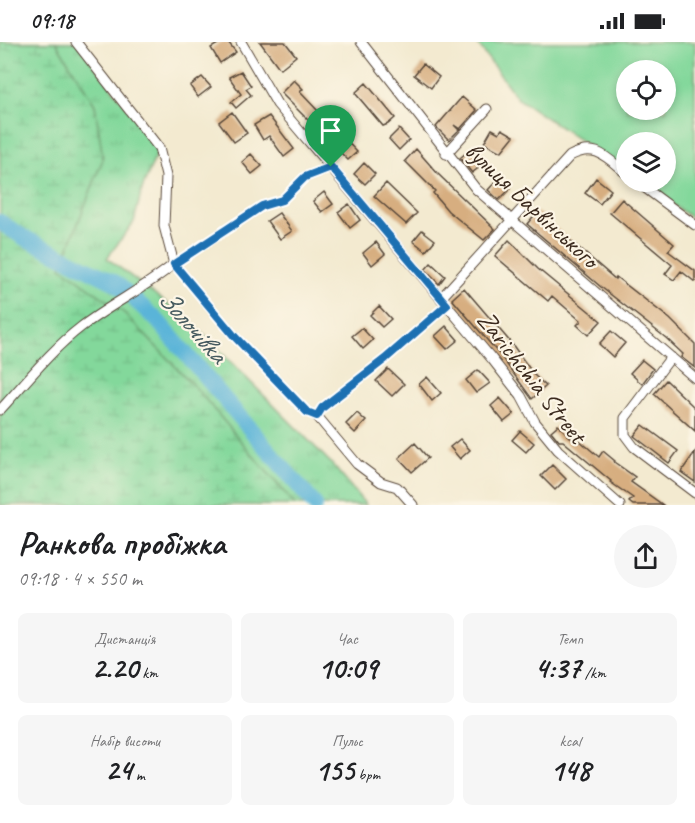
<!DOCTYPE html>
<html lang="uk">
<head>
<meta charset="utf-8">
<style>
	body { margin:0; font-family:Caveat,sans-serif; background:#f6f6f6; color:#202124; height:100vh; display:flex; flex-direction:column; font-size:22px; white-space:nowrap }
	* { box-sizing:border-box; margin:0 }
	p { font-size:20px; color:#757577 }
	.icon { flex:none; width:33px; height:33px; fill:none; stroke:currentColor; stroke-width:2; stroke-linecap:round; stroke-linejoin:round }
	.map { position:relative; height:463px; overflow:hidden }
	.drawer { display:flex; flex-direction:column; background:#fff; flex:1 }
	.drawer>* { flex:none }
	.fabs { position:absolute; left:616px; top:18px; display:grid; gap:12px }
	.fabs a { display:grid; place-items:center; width:60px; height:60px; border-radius:50%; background:#fff; box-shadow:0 3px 9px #0003; font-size:30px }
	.pin { position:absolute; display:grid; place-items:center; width:51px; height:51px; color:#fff; margin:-62px -26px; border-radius:50% 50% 50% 0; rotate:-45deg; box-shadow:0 0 6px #0007 }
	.pin .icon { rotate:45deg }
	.round { display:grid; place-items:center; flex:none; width:63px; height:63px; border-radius:32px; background:#f6f6f6 }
	.headline { display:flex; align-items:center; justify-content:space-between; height:102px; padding:0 18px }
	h1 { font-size:33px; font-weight:800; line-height:45px }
	.metrics { display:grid; grid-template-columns:repeat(3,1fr); gap:9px; height:102px; padding:6px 18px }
	.metrics div { display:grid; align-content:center; border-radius:9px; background:#f6f6f6; text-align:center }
	.metrics b { font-size:30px; font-weight:800 }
	.metrics small { font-size:16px; font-weight:400 }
	.metrics p { font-size:16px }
	.status { display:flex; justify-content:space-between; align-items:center; height:42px; padding:0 30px; background:#fff; direction:ltr }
	.status svg { height:16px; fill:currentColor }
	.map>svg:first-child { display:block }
	.grass { fill:url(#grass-tufts); stroke:#5f815c; stroke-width:1.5 }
	.wetland { fill:url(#wetland-marsh); stroke:#5f815c; stroke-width:1.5 }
	.green { fill:#83d89b; stroke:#5f815c; stroke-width:1.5; fill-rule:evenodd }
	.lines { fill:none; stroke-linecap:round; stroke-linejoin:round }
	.river { stroke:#5ab4d8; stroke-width:16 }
	.building { fill:#d7ae80 }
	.minor-casing { stroke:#574739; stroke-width:11 }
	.path { stroke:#574739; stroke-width:1.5; stroke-dasharray:1.5 4.5; stroke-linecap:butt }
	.minor { stroke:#fff; stroke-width:9 }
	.route-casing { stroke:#fff; stroke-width:12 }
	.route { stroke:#1f6fb2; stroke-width:8 }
	.labels { text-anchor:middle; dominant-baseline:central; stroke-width:4.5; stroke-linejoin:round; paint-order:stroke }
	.street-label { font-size:26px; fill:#3b2a1e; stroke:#fcf5e5 }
	.water-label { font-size:27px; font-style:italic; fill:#465a5f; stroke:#fcf5e5 }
</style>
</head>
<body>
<div class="status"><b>09:18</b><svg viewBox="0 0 49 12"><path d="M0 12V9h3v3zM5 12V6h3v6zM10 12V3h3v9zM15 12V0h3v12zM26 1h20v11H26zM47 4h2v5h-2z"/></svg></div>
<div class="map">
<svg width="695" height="463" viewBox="0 0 695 463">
	<defs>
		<pattern id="grass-tufts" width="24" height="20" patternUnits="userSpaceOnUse" patternTransform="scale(1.5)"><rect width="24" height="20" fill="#83d89b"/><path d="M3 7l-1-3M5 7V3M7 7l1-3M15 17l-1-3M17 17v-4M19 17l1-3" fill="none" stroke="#72ba85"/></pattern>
		<pattern id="wetland-marsh" width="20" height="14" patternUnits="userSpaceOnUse" patternTransform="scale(1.5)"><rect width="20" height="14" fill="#83d89b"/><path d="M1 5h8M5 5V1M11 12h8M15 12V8" fill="none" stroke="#72ba85"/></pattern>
	</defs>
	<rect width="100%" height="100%" fill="#fcf5e5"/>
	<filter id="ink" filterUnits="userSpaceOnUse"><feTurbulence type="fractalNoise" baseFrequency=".0167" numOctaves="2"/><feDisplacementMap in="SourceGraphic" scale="12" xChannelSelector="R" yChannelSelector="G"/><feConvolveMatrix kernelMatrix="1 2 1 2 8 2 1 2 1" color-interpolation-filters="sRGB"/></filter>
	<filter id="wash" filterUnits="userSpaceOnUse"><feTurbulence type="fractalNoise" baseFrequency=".008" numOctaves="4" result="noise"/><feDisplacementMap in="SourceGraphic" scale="24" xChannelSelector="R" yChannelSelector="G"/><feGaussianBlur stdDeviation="1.35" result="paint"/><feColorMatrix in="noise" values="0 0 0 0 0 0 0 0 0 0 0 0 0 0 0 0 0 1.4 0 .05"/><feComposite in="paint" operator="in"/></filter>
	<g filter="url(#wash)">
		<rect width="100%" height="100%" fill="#f3ead0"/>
		<path class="grass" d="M 0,0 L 76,0 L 159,106 L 142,147 L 134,180 L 107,216 L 189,278 L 331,421 L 366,463 L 258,463 L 42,234 Z"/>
		<path class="wetland" d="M 0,0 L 56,0 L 95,63 L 103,117 L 61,225 L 124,271 L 195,345 L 295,463 L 0,463 Z"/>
		<path class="green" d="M 476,0 L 695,0 L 695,178 L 640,140 L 666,140 L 666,100 L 627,100 L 627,130 L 517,56 ZM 627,28 L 666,28 L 666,68 L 627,68 Z"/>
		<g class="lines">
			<path class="river" d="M 0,180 L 23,195 L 116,241 L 157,278 L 315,463"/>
		</g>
		<g id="blocks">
			<path class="building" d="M 221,0 L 228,0 L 236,10 L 220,21 L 211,6 Z
				M 260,0 L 285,0 L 296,14 L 280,27 Z
				M 423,22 L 439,35 L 431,46 L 414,33 Z
				M 241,29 L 251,44 L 246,47 L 251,53 L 236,66 L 231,60 L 241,52 L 229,35 Z
				M 202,35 L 211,45 L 198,55 L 190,44 Z
				M 294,38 L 303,47 L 300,50 L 357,110 L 348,118 L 281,51 Z
				M 366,41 L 395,76 L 388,82 L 383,84 L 355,51 Z
				M 462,55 L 477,68 L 460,87 L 454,83 L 459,88 L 449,98 L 436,85 Z
				M 232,70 L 247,91 L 234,100 L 219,80 Z
				M 269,74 L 294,107 L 284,115 L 269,94 L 263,98 L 254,83 Z
				M 399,87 L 409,98 L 399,108 L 389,97 Z
				M 492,87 L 499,91 L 502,87 L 514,94 L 501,110 L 484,101 Z
				M 473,105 L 486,120 L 472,131 L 460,116 Z
				M 416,107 L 438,132 L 495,187 L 484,198 L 448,169 L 433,151 L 435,149 L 405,119 Z
				M 251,112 L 262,124 L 252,132 L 242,120 Z
				M 364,121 L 375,132 L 365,142 L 354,132 Z
				M 499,136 L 510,147 L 499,158 L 488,148 Z
				M 596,136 L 611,148 L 600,162 L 585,151 Z
				M 386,141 L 417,171 L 406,182 L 374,154 Z
				M 324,150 L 333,162 L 322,170 L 313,159 Z
				M 622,157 L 674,202 L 668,209 L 695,229 L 695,240 L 681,229 L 674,238 L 665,232 L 672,223 L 610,171 Z
				M 349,162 L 360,178 L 350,186 L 338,170 Z
				M 537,170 L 615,237 L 616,235 L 670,277 L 695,302 L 695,326 L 681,315 L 683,312 L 666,296 L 601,245 L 527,182 Z
				M 279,171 L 292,189 L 280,197 L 267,179 Z
				M 422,188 L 435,198 L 426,209 L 413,199 Z
				M 509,198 L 538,227 L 601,279 L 588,293 L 577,283 L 581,279 L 552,254 L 548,259 L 495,214 Z
				M 376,200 L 385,212 L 372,223 L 363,211 Z
				M 431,221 L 445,234 L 439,242 L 425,228 Z
				M 464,246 L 512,302 L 534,333 L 546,344 L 532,357 L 500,313 L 452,257 Z
				M 379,264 L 391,277 L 382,285 L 370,273 Z
				M 446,284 L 458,298 L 447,307 L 435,294 Z
				M 362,286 L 373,298 L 363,307 L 352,294 Z
				M 611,289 L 625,301 L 613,315 L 599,302 Z
				M 642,318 L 653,327 L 642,342 L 630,331 Z
				M 388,327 L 404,342 L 392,354 L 376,339 Z
				M 478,328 L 490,341 L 476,351 L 466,338 Z
				M 427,335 L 441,351 L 432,359 L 419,342 Z
				M 666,338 L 695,366 L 695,389 L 654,352 Z
				M 500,356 L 514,372 L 504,380 L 491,364 Z
				M 357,371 L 366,379 L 355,391 L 346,382 Z
				M 558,383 L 576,401 L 579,398 L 599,415 L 603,409 L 615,419 L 614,420 L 635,435 L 631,440 L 663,463 L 633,463 L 629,460 L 633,456 L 610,440 L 611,439 L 563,399 L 559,399 L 551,389 Z
				M 643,383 L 678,409 L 669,421 L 634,394 Z
				M 520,389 L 534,401 L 526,410 L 512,398 Z
				M 460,397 L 470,408 L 460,417 L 450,405 Z
				M 415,401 L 428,416 L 412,430 L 399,416 Z
				M 695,410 L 695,440 L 681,430 Z
				M 552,423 L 566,437 L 555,448 L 541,434 Z"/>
		</g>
	</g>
	<g filter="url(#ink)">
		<use href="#blocks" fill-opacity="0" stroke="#574739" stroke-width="1.5"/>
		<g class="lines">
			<g class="minor-casing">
				<path id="minor" d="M 241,0 L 277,62 L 492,317 L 521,354 L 535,380 L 558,408 L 620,463
					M 361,0 L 476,147 L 695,336
					M 446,112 L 487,67
					M 637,140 L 695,183
					M 442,255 L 570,114 C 596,100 607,116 627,132
					M 671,315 L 625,376 L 625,393 L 634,405 L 695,451
					M 0,368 C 26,340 51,308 81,285 C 111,262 145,246 174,222 L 164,184 L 166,134 L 159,106 L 76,0
					M 317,374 L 357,422 L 381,440 L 397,445 L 413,463"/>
			</g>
			<path class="path" d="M 182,217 L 262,164 L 282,157 L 305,135 L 322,129
				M 180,230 L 235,295 L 308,370
				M 322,366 L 385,317 L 439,270"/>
			<use href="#minor" class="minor"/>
		</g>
	</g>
	<g class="lines" filter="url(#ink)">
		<g class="route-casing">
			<path id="route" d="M 331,125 L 447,263 L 385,317 L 322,366 L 317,374 L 307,370 L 235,295 L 174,222 L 262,164 L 282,158 L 305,135 Z"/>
		</g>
		<use href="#route" class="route"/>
	</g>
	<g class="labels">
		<g class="street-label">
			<text transform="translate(532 163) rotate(43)">вулиця Барвінського</text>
			<text transform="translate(532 335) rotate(52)">Zarichchia Street</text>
		</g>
		<g class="water-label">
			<text transform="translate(193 284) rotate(48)">Золочівка</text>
		</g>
	</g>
</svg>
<div class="fabs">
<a><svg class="icon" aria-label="locate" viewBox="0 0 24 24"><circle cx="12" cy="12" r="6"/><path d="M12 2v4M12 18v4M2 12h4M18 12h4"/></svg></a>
<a><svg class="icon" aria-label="layers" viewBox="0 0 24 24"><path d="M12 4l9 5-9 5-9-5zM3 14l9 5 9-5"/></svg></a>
</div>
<div class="pin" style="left:331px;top:125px;background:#1e9e55"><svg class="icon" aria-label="arrive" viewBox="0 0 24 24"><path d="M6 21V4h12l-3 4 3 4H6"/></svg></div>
</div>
<section class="drawer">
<div class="headline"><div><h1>Ранкова пробіжка</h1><p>09:18 · 4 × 550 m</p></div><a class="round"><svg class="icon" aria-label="share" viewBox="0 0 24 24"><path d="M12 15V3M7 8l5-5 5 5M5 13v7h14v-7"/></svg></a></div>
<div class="metrics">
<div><p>Дистанція</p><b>2.20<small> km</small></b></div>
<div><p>Час</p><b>10:09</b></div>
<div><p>Темп</p><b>4:37<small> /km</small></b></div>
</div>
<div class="metrics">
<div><p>Набір висоти</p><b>24<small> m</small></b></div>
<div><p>Пульс</p><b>155<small> bpm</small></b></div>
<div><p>kcal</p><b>148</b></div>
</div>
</section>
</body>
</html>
